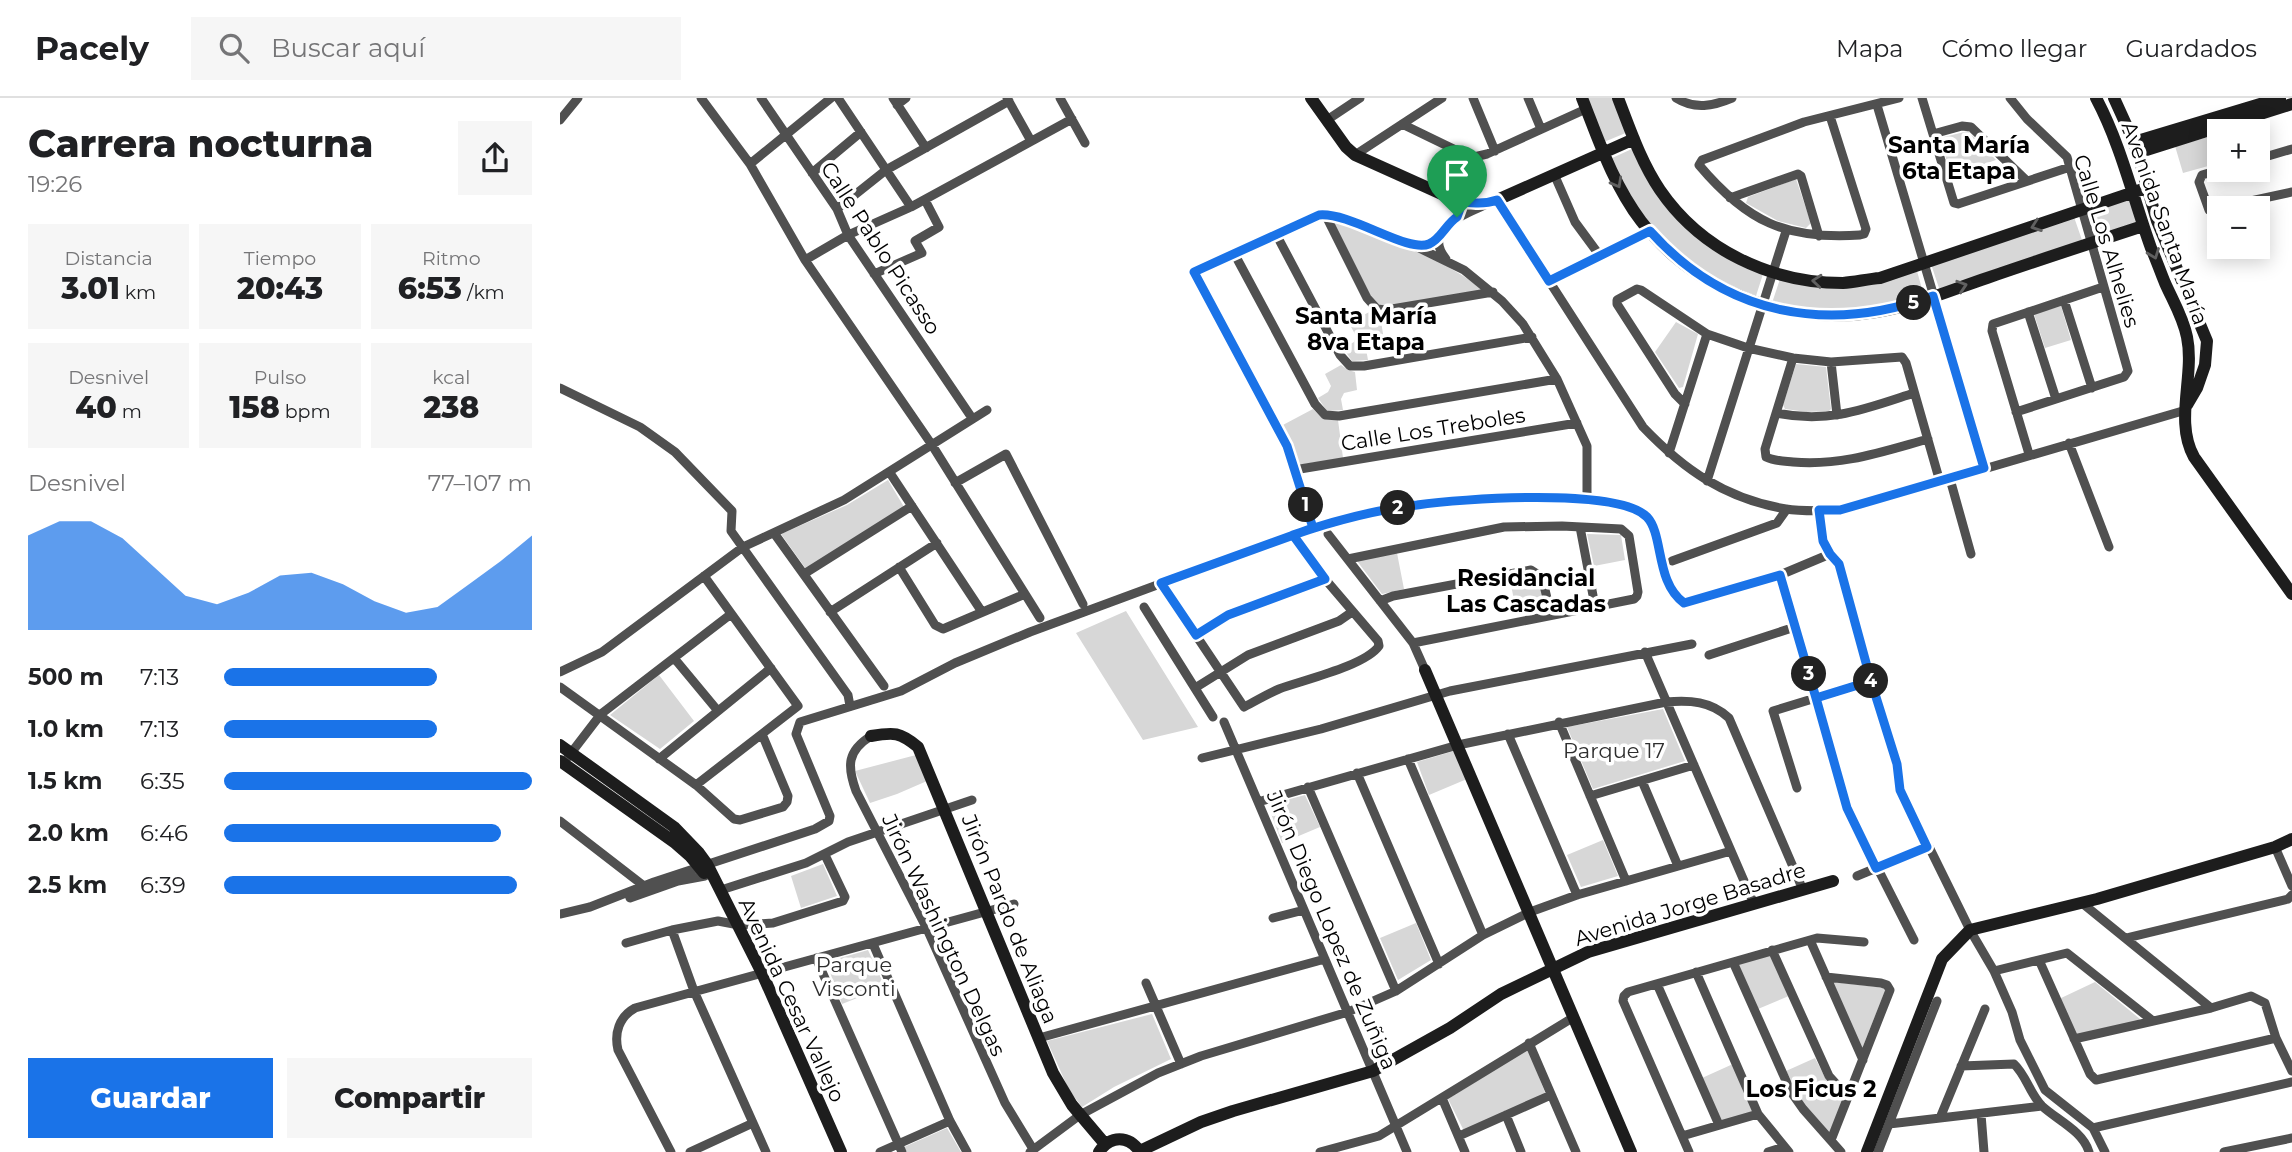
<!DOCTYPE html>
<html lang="es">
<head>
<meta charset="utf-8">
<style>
	body { margin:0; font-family:Montserrat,sans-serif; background:#f6f6f6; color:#202124; height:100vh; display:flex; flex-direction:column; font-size:26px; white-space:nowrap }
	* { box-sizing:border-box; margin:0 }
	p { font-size:23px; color:#757577 }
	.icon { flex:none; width:38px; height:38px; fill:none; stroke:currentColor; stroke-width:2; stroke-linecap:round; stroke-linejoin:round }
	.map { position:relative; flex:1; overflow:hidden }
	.details { display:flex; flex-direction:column; background:#fff; width:560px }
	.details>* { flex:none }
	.fabs { position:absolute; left:1647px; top:21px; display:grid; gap:14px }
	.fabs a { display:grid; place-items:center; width:63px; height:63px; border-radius:0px; background:#fff; box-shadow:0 4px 18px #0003; font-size:35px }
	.pin { position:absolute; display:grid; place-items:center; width:60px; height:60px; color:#fff; margin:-72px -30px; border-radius:50% 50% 50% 0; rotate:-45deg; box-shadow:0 0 7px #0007 }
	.pin .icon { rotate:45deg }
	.km { position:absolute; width:35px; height:35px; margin:-18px; border-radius:50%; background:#222; color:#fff; font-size:19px; line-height:35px; text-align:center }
	.round { display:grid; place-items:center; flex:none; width:74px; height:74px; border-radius:0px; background:#f6f6f6 }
	.head { display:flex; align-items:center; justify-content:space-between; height:119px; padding:0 28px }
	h1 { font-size:38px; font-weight:800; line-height:52px }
	.figures { display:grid; grid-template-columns:repeat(3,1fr); gap:10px; height:119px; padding:7px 28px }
	.figures div { display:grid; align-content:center; border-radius:0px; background:#f6f6f6; text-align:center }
	.figures b { font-size:30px; font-weight:800 }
	.figures small { font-size:19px; font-weight:400 }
	.figures p { font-size:19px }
	.chart { height:196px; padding:14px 28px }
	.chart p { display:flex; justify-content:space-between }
	.chart svg { width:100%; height:126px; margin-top:7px; fill:#1a73e8; opacity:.7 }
	.action { display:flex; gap:14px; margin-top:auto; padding:14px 28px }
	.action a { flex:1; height:80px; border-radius:0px; background:#1a73e8; color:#fff; font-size:28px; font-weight:800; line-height:80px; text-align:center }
	.action a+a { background:#f6f6f6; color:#202124 }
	ul { padding:0 28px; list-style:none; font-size:23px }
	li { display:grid; grid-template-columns:112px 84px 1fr; align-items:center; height:52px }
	li i { height:18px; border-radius:9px; background:#1a73e8 }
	header { display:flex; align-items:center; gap:42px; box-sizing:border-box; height:98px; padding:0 35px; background:#fff; border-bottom:2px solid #e0e0e0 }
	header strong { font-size:33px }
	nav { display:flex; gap:38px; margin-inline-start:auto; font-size:24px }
	.search { width:490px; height:63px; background:#f6f6f6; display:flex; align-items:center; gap:18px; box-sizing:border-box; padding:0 24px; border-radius:0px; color:#757577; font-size:26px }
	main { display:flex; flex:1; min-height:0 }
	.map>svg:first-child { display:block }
	.green { fill:#d7d7d7 }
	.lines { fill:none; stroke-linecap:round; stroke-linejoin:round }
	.street { stroke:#505050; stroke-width:9 }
	.secondary { stroke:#1d1d1d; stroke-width:12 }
	.oneway { stroke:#616161 }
	.route-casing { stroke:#fff; stroke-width:14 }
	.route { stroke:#1a73e8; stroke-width:9 }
	.labels { text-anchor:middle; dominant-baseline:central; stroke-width:7; stroke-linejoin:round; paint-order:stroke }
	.street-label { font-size:21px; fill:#000; stroke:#fff }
	.park-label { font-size:21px; fill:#2e2e2e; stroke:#fff }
	.neighbourhood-label { font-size:23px; font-weight:bold; fill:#000; stroke:#fff }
</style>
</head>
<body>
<header>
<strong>Pacely</strong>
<div class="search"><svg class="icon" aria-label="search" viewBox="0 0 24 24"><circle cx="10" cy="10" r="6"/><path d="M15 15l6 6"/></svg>Buscar aquí</div>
<nav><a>Mapa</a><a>Cómo llegar</a><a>Guardados</a></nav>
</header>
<main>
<section class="details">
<div class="head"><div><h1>Carrera nocturna</h1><p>19:26</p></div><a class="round"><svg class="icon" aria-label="share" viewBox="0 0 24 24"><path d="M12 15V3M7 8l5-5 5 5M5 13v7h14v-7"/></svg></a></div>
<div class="figures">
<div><p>Distancia</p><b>3.01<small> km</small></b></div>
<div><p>Tiempo</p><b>20:43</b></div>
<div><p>Ritmo</p><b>6:53<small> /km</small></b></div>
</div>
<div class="figures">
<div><p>Desnivel</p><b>40<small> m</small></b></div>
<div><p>Pulso</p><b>158<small> bpm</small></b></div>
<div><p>kcal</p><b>238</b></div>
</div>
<div class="chart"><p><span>Desnivel</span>77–107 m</p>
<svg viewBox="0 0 160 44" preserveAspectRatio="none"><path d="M0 44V11L10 6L20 6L30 12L40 22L50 32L60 35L70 31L80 25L90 24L100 28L110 34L120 38L130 36L140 28L150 20L160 11V44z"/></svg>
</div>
<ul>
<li><b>500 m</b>7:13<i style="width:69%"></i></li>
<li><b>1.0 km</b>7:13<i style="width:69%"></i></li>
<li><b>1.5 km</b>6:35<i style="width:100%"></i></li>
<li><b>2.0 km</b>6:46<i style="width:90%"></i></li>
<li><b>2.5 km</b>6:39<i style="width:95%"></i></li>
</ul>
<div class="action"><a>Guardar</a><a>Compartir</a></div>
</section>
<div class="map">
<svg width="1732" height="1054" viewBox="0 0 1732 1054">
	<rect width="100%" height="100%" fill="#fff"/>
	<path class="green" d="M 1025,0 L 1054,0 L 1068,34 L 1044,44 Z
		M 1408,33 L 1436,62 L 1391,77 L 1380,40 Z
		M 1659,36 L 1659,65 L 1623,75 L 1615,48 Z
		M 1074,50 L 1105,105 L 1203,176 L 1195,201 L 1177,195 L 1107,148 L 1070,101 L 1050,61 Z
		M 1236,81 L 1251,125 L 1246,130 L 1218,123 L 1186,105 L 1188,99 Z
		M 1570,99 L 1579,126 L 1534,140 L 1525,114 Z
		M 1514,119 L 1523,145 L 1380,193 L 1371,166 Z
		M 771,120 C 824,140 878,157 923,192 L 829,209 L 820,208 L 811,199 Z
		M 1357,173 L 1364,198 L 1317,210 L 1258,214 L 1212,205 L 1220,181 L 1254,187 Z
		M 1501,208 L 1511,242 L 1485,250 L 1474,216 Z
		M 811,213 L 820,217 L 824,242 L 809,245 L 806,251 L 808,262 L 792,263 L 783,250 L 794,244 L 796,238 L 789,225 Z
		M 1116,224 L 1138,236 L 1123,289 L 1119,290 L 1095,254 Z
		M 1236,266 L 1266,269 L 1271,311 L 1269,313 L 1247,314 L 1225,311 L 1223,307 Z
		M 781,267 L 788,272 L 795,274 L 797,292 L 784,295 L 781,301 L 783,312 L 767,313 L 758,300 L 768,294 L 771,288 L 765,276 Z
		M 753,311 L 763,321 L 778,322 L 783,360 L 738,367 L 732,349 L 721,328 Z
		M 328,382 L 344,409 L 246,471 L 221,436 L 287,407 Z
		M 1027,436 L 1061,437 L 1065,462 L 1034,468 Z
		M 837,455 L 844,491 L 822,496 L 797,463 Z
		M 973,477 L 979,481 L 985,511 L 957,517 L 950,482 Z
		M 566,513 L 638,629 L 583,642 L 516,535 Z
		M 99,577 L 134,623 L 100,651 L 50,617 Z
		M 1103,611 L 1125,663 L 1033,691 L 1007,629 Z
		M 894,653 L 907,681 L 869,697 L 857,664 Z
		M 356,657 L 367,683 L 337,696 L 310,705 L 295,673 Z
		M 745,697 L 760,729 L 722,745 L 709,710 L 711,706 Z
		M 1043,742 L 1058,778 L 1021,789 L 1007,757 Z
		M 263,766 L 277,798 L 241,810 L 231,778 Z
		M 856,825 L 871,862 L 838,882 L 820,840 Z
		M 308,852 L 325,889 L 282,906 L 266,864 Z
		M 1210,856 L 1229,898 L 1198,911 L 1177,866 Z
		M 1273,884 L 1326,890 L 1302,951 Z
		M 1535,884 L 1580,921 L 1579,923 L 1515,938 L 1499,901 Z
		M 592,916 L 611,961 L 554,989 L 522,1009 L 509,992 L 487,943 Z
		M 968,951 L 986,997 L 904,1033 L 888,1001 Z
		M 1255,960 L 1268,985 L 1285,1000 L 1270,1036 L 1246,1010 L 1226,973 Z
		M 1173,966 L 1194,1014 L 1161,1024 L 1142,980 Z
		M 387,1030 L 401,1054 L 347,1054 L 344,1049 Z"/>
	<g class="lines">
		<path class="street" d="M 141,0 L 190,66 L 245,162 L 372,347 L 480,520
			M 201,0 L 277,111 L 288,137 L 412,320
			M 278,0 L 351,109
			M 333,0 L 366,50
			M 447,0 L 471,43
			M 500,0 L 525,45
			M 913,0 L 935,53
			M 968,0 L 981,31
			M 1116,0 C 1135,12 1153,8 1172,0
			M 1362,0 L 1394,105 L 1398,106 L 1510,69
			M 1450,0 L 1467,21 L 1507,59 L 1568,273 L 1564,279 L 1456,314
			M 337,7 L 346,0
			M 1317,7 L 1425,370
			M 1270,18 L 1306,131 L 1304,136 L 1300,137 C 1226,142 1187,124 1139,67 L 1142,62 L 1244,24 L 1339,0
			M 0,22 L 18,0
			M 767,22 L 800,0
			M 842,26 L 906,57 L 914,59 L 927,56 L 1026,11
			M 1373,36 L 1402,28 L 1411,29 L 1467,83
			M 795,57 L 882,0
			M 1698,61 L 1732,51
			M 190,66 L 271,0
			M 1659,72 L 1642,77 L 1639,84 L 1649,112 L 1732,94
			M 252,75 L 301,34
			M 994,76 L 1015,124 L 1040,158
			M 1170,100 L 1238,76 L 1241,78 L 1259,138
			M 937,102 L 1083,329 C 1124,372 1166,401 1226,411 C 1243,414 1263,412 1280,413 L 1626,312
			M 277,111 L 326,72 L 449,3
			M 765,116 L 807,200 L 817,211 L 826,212 L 933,194
			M 716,136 L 780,257 L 790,268 L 804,268 L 972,239
			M 674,155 L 755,306 L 765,317 L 779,318 L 997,281
			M 886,161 C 861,130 906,116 927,106
			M 245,162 L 288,137 L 351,109 L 512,21
			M 314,176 L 362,155 L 355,143 L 379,129 L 365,102
			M 989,183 L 1090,133
			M 1504,202 L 1532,290
			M 1468,214 L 1496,301
			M 1233,260 L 1205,351 L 1206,359 C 1214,363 1223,363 1233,364 C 1282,368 1321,354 1368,341
			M 1271,264 L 1277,317
			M 0,290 L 80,329 L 115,354 L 172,413 L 171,433 L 288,597 L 290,608
			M 1125,306 L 1115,296 L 1057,206 L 1057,202 L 1077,191 L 1081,192 L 1147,236 L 1188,250 L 1233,260 L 1271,264 L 1342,259 L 1346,265 L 1380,384
			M 1216,315 C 1269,326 1305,311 1354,295
			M 1509,345 L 1549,449
			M 1109,355 L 1147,236
			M 1469,356 L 1432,233 L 1433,226 L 1543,189
			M 734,372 L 1017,325
			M 330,375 L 422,514
			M 1390,381 L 1411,456
			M 1147,383 L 1226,133
			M 395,385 L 446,356 L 523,506
			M 1259,412 L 1263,443 L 1270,456 L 1279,466 L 1311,583 L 1337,666 L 1341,692 L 1410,832 L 1434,873 L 1452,914 L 1460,942 L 1485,992 L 1533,1030 L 1732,984
			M 1020,429 L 1035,508
			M 753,430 L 727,348 L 634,175 L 752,119 L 773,117 L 853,147 L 904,172 L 942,203 L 963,226 L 997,281 L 1027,348 L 1027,400
			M 214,435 L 324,588
			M 768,436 L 853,545 L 865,572
			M 788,461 L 944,429 L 1002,428 L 1061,431 L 1069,438 L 1078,494 L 1077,498 L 1074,501 L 853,545
			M 1112,463 L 1217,425 L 1227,411
			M 339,469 L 375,527 L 383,531 L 465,496
			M 244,476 L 352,408
			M 1220,477 L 1287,710 L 1354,842
			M 601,485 L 684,609 C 696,603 707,596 719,591 C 743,582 805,568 819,548 L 818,543 L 765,481 L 733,437
			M 820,503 L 833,498 L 971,472 L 982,479 L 991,517
			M 584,509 L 653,619
			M 270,514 L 377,445
			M 636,537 L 668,517 L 765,481
			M 1085,554 L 1194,806
			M 1149,557 L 1235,529
			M 114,560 L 158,613
			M 0,574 L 42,554 L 183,449 L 284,402 L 427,312
			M 0,589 L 136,687 L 174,721 L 180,722 L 223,709 L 227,704 L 228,698 L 202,636
			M 635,590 L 688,557 L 779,523 L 792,514
			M 664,624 L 847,1054
			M 999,624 L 1066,783
			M 948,636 L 1017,797
			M 311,638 C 287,653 287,668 296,693 L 367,831 L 445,1005 L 473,1051
			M 8,659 L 41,616 L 171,516
			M 642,660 L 761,631 L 890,593 L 1132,546
			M 99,661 L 211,570
			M 848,661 L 923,837
			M 797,675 L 879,866
			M 1082,683 L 1118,768
			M 136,687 L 238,608 L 144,478
			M 748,689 L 836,893
			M 1237,690 L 1213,613 L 1311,583
			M 1030,698 L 1134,667
			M 698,704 L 898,647 L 1106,604 C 1130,602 1151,603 1169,620 L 1243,792
			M 0,723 L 84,788
			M 1715,749 L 1732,788
			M 1297,778 L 1367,749
			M 161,792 L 246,765 L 288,744 L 412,702
			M 70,800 L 118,783 L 145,778
			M 1522,805 L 1651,910
			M 0,816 L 30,809 L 94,784 L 255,731 L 269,723 L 270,718 L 236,636 L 240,624 L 341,593 L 395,565 L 470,534 L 727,439 L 803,417 L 856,407 L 921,401 L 1027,400 L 1057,404 L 1087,419 L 1095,436 L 1102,468 L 1112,493 L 1124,505 L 1220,477 L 1270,456
			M 713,820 L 744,812
			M 112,832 L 134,893 L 206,1054
			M 1566,840 L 1728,801 L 1732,797
			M 1250,842 L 1303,962
			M 66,845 L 112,832 L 158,823 L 179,827 L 213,825 L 283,803 L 285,799 L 265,757
			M 313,846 L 390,1023 L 407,1054
			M 1212,852 L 1269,978 L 1288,999
			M 256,860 L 342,1054
			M 1479,862 L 1530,976 L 1536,982 L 1716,940
			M 1173,864 L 1231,994 L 1243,1011 L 1281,1054
			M 1434,873 L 1507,855 L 1593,923
			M 1136,874 L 1198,1016 L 1229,1054
			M 1266,879 L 1321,885 L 1327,887 L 1330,892 L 1271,1042
			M 586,885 L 621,966
			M 1097,886 L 1159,1027
			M 479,940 L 765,861
			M 1514,941 L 1651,910 L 1691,898 L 1705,905 L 1716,940 L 1732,973
			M 969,945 L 1016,1054
			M 1401,968 L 1454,966 C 1466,977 1470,996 1482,1008 C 1497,1022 1523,1033 1529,1054
			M 882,1000 L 905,1054
			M 1421,1016 L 1424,1054
			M 946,1017 L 961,1054
			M 1380,1020 L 1425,911
			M 1329,1026 L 1482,1008
			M 1533,1030 L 1545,1054
			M 899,1038 L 991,997
			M 1122,1038 L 1198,1016
			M 111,1054 L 58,952 C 54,935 59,919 75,910 L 454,806
			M 130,1054 L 193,1025
			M 320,1054 L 390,1023
			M 470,1054 L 520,1017 L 598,975 L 641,958 L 788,914 L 836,893 L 923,837 L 970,814 L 1017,797 L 1171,753
			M 760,1054 L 819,1038 L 1014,919
			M 1129,1054 L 1063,903 L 1064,898 L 1068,894 L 1257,840 L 1304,844
			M 1208,1054 L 1224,1049
			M 1318,1054 L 1377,903
			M 1664,1054 L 1732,1040"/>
		<path class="secondary" d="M 751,0 L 786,49 L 795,57 L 895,102 C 909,105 923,107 937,102 L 1074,41
			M 1022,0 C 1039,43 1053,86 1081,123 C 1135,194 1230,229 1316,214 C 1354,208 1391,192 1427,180 C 1479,162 1531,145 1583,128
			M 1058,0 C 1070,31 1081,64 1100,92 C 1141,152 1211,185 1283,185 C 1295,184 1308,181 1320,180 L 1586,90
			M 1536,0 C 1561,47 1573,100 1591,150 C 1596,161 1600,173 1605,185 C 1613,203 1623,219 1627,239 C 1635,278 1614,323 1634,359 L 1732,496
			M 1554,0 L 1574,44 L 1597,123 L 1647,243 L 1645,267 L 1637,290 L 1627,307
			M 1574,44 L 1720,0
			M 1577,55 L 1732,6
			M 865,572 L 1071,1054
			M 311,638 C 334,634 340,634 358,649 L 493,975 L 512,1007 L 545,1046
			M 0,647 L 114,729 L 139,755 L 147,766 L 202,875 L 281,1054
			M 0,663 L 114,744 L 130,758 L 144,775
			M 580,1053 L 641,1024 L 673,1013 L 813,973 L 890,930 L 941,896 L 1028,854 L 1273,783
			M 539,1054 C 550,1037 569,1037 580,1054
			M 1307,1054 L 1382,861 L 1410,832 L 1537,801 L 1715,749 L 1732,741"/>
	</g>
	<defs><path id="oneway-chevron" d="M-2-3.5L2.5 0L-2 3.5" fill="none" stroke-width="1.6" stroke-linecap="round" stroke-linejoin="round" transform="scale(1.75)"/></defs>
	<g class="oneway">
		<use href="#oneway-chevron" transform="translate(1057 85) rotate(61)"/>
		<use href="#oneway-chevron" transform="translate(1476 128) rotate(161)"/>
		<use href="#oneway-chevron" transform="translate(1594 156) rotate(69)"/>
		<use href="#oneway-chevron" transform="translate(1257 183) rotate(-175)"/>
		<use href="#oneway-chevron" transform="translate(1402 188) rotate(-18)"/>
	</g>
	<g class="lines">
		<g class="route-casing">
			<path id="route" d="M 897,119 C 886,126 881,141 869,146 C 847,155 791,114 759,117 L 634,174 L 727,348 L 753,430 L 601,485 L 636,537 L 668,517 L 765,481 L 733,437 C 773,423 815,412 857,407 C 899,401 1058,389 1087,419 C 1104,437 1095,484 1124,505 L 1220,477 L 1256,600 L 1311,583 L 1337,666 L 1340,692 L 1367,749 L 1316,770 L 1287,710 L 1256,600 L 1311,583 L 1279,466 L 1270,456 L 1263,443 L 1259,412 L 1280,412 L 1424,370 L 1373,198 C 1268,236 1166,218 1090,133 L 989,183 L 937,102 C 923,107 909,105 895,102 L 901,108 L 897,119"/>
		</g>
		<use href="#route" class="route"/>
	</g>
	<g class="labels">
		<g class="street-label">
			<text transform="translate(1605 125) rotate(70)">Avenida Santa María</text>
			<text transform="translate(1547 143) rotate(73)">Calle Los Alhelies</text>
			<text transform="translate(321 150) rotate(57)">Calle Pablo Picasso</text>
			<text transform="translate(873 331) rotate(-9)">Calle Los Treboles</text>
			<text transform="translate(1130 806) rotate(-17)">Avenida Jorge Basadre</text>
			<text transform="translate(450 821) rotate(68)">Jirón Pardo de Aliaga</text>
			<text transform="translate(772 832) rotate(67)">Jirón Diego Lopez de Zuñiga</text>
			<text transform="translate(384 837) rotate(65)">Jirón Washington Delgas</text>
			<text transform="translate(232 902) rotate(65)">Avenida Cesar Vallejo</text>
		</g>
		<g class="park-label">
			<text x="1054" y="652">Parque 17</text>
			<text x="294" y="866">Parque<tspan x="294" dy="24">Visconti</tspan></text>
		</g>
		<g class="neighbourhood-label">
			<text x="1399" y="47">Santa María<tspan x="1399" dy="26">6ta Etapa</tspan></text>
			<text x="806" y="218">Santa María<tspan x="806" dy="26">8va Etapa</tspan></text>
			<text x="966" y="480">Residancial<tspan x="966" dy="26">Las Cascadas</tspan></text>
			<text x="1251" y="991">Los Ficus 2</text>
		</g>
	</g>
</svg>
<div class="fabs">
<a>+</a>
<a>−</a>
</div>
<div class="pin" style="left:897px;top:119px;background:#1e9e55"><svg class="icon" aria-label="arrive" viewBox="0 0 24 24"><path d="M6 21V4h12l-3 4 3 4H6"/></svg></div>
<b class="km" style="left:746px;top:407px">1</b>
<b class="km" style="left:838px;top:410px">2</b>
<b class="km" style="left:1249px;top:576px">3</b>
<b class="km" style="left:1311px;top:583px">4</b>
<b class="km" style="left:1354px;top:205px">5</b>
</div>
</main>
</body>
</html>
